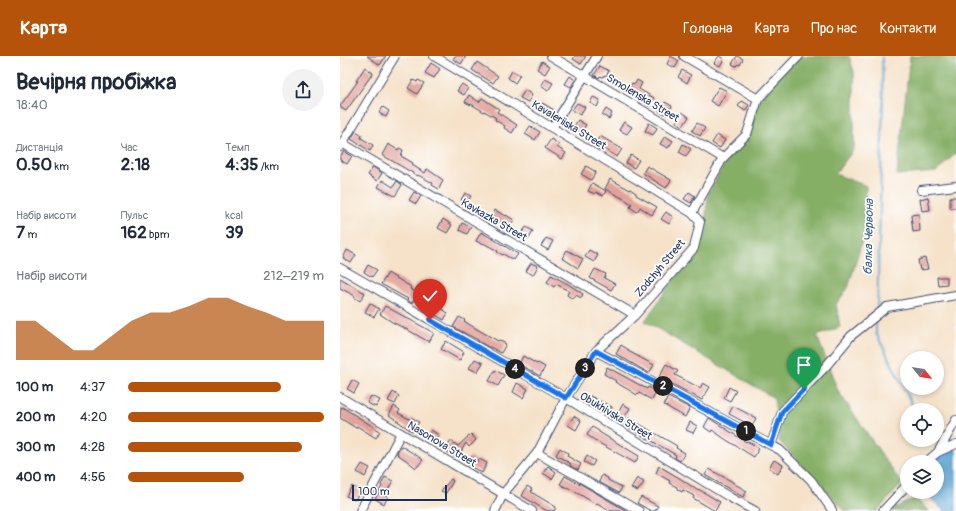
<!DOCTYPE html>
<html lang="uk">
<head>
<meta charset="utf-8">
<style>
	body { margin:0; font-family:Pangolin,sans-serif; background:#f2f2f3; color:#1f2937; height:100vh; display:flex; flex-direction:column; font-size:15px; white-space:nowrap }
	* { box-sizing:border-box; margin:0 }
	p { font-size:13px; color:#747a83 }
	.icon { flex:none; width:22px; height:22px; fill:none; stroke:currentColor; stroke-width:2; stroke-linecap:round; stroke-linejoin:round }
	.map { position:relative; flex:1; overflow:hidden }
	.drawer { display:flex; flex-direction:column; background:#fff; width:340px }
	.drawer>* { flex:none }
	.needle { width:26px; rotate:120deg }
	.fabs { position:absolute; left:560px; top:295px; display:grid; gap:8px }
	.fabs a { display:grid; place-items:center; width:44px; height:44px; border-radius:50%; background:#fff; box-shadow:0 2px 6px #0003; font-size:20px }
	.scale { position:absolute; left:12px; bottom:10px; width:95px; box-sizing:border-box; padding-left:4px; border:2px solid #1b2f5e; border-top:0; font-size:11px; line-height:14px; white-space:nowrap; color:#1b2f5e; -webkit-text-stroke:3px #fff; paint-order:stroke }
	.pin { position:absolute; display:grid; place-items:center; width:34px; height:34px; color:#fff; margin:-41px -17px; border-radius:50% 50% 50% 0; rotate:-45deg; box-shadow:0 0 4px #0007 }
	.pin .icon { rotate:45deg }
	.km { position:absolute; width:20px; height:20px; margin:-10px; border-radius:50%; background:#222; color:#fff; font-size:11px; line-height:20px; text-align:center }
	.round { display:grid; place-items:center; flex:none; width:42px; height:42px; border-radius:21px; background:#f2f2f3 }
	.summary { display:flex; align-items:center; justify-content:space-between; height:68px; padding:0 16px }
	h1 { font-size:22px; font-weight:700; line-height:30px }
	.metrics { display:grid; grid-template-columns:repeat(3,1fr); gap:6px; height:68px; padding:4px 16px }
	.metrics div { display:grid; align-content:center }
	.metrics b { font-size:17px; font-weight:700 }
	.metrics small { font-size:11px; font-weight:400 }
	.metrics p { font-size:11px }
	.chart { height:112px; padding:8px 16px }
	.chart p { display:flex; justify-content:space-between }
	.chart svg { width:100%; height:72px; margin-top:4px; fill:#b45309; opacity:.7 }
	ul { padding:0 16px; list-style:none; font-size:13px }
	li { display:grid; grid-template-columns:64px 48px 1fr; align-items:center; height:30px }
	li i { height:10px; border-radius:5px; background:#b45309 }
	header { display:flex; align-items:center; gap:24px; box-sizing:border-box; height:56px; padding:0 20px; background:#b45309; color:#fff }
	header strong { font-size:19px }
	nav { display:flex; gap:22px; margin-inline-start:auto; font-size:14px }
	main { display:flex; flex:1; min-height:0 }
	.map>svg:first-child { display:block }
	.forest { fill:#86af66; stroke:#506f62 }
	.water { fill:#59a2d0; stroke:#3a6897 }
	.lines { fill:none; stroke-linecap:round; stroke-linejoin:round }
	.stream { stroke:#59a2d0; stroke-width:2 }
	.building { fill:#e2a19a }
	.minor-casing { stroke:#3c4a6e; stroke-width:10 }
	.minor { stroke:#fff; stroke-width:8 }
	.route-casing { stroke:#fff; stroke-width:8 }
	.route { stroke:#1a73e8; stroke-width:5 }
	.labels { text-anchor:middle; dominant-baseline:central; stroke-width:3.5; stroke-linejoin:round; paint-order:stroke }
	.street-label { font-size:11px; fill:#1b2f5e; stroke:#fff }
	.water-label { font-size:12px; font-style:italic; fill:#345d8c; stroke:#fff }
</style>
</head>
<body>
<header>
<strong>Карта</strong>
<nav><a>Головна</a><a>Карта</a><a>Про нас</a><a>Контакти</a></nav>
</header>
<main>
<section class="drawer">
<div class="summary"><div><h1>Вечірня пробіжка</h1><p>18:40</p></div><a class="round"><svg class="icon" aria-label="share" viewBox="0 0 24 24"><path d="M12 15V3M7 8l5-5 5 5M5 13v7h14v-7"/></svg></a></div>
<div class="metrics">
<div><p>Дистанція</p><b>0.50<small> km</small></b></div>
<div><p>Час</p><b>2:18</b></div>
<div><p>Темп</p><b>4:35<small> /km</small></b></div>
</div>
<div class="metrics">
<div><p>Набір висоти</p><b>7<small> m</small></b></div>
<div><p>Пульс</p><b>162<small> bpm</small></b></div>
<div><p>kcal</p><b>39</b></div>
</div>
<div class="chart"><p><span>Набір висоти</span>212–219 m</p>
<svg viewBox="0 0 160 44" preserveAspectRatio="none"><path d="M0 44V20L10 20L20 29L30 38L40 38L50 29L60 20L70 15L80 15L90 11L100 6L110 6L120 11L130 15L140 20L150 20L160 20V44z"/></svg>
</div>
<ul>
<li><b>100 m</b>4:37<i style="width:78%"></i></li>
<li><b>200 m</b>4:20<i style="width:100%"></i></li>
<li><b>300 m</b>4:28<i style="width:89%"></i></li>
<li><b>400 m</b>4:56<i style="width:59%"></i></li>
</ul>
</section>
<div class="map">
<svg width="616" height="455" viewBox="0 0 616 455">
	<rect width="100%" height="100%" fill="#fff"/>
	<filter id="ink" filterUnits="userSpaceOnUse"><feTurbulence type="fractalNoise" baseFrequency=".025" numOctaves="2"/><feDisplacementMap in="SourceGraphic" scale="8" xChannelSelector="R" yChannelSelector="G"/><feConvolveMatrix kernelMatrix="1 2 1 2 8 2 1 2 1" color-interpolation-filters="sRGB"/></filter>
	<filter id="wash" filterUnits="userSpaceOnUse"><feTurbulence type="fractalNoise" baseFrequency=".012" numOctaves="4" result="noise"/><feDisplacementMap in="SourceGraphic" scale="16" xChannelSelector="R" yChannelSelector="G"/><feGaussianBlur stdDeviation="0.9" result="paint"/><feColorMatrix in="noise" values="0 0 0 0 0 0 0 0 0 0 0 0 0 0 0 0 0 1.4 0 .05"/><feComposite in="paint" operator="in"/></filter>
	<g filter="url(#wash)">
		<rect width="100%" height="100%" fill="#f5e2c9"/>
		<path class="forest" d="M 454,0 L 509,0 L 514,16 L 514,93 L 495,118 L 526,130 L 525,175 L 508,232 L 496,248 L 500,271 L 477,280 L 498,335 L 562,428 L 537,455 L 505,455 L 439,385 L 434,342 L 305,265 L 364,179 L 368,138 L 432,21 Z
			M 570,0 L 616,0 L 616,97 L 596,116 L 557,119 Z
			M 576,442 L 589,455 L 548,455 Z"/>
		<path class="water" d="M 616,393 L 616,455 L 604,455 C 598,448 591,444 585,436 L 597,436 L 597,406 L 592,406 C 598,400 608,394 616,393 Z"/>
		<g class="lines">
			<path class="stream" d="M 537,256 L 543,46 L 542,0
				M 536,262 L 536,277 L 575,354"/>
		</g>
		<g id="blocks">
			<path class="building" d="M 27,0 L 46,0 L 40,9 Z
				M 115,0 L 126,0 L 121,8 L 113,3 Z
				M 235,0 L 246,0 L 241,8 L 233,3 Z
				M 331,0 L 339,5 L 335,12 L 327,8 Z
				M 379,0 L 384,3 L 380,10 L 374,7 Z
				M 397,0 L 403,3 L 400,9 L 398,8 L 396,10 L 392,8 Z
				M 202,5 L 210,10 L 205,18 L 197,13 Z
				M 137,6 L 158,20 L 153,27 L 132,14 Z
				M 91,7 L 100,13 L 94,22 L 85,17 Z
				M 260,10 L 269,15 L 266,20 L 264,19 L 263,21 L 260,20 L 259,22 L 254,19 Z
				M 25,11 L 33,17 L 6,55 L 0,51 L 0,50 L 18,25 L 16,25 Z
				M 342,14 L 351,19 L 347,27 L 338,21 Z
				M 172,15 L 180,19 L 175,27 L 168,22 Z
				M 230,20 L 235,24 L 231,31 L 225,28 Z
				M 205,23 L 213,27 L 208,35 L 201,30 Z
				M 73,24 L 77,26 L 78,24 L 84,27 L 77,38 L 68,32 Z
				M 297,24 L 302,27 L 299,33 L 314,42 L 309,50 L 302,45 L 302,44 L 287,35 L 292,27 L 295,28 Z
				M 122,28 L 128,32 L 124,39 L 117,35 Z
				M 379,31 L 387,35 L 378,50 L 370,45 Z
				M 185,34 L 192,39 L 188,46 L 180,42 Z
				M 129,39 L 139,46 L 142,42 L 159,53 L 157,56 L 177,69 L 172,77 L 164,72 L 165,70 L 155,64 L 156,62 L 144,55 L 144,56 L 131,48 L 131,49 L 125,46 Z
				M 253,41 L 260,44 L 257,51 L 250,47 Z
				M 402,45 L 409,49 L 405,55 L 398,50 Z
				M 325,46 L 332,50 L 327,59 L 319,55 Z
				M 202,47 L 214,54 L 210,60 L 198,53 Z
				M 237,47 L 245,51 L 240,59 L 232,54 Z
				M 43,51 L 49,55 L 46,61 L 39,57 Z
				M 266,53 L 272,57 L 269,63 L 262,59 Z
				M 342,56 L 349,61 L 343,70 L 336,66 Z
				M 238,64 L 246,69 L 241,77 L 233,72 Z
				M 284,66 L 292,71 L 287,78 L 279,74 Z
				M 309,67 L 317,72 L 313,79 L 305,75 Z
				M 357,67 L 365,72 L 360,80 L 352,75 Z
				M 190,70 L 200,76 L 195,84 L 185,78 Z
				M 16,75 L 22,79 L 21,82 L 33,89 L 30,95 L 11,83 Z
				M 377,79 L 385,84 L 380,92 L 372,87 Z
				M 260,80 L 282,93 L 277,101 L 255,87 Z
				M 325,80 L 333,85 L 328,92 L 320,88 Z
				M 211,83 L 219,88 L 217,91 L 226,97 L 222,103 L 205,92 Z
				M 48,88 L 58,94 L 59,92 L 63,94 L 61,100 L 73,107 L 72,109 L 85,117 L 87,113 L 103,124 L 99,133 L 92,129 L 93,127 L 78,119 L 78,120 L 42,99 Z
				M 343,88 L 351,93 L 346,100 L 339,96 Z
				M 4,95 L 12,100 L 7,108 L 0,104 L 0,101 Z
				M 291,99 L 299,104 L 294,112 L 286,107 Z
				M 246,110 L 256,116 L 251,124 L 241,118 Z
				M 307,110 L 331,124 L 326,132 L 303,117 Z
				M 33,111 L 42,117 L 37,125 L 28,119 Z
				M 270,123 L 290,134 L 290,133 L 296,137 L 296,139 L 317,151 L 312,159 L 300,151 L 297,156 L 290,151 L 292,148 L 284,143 L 265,133 Z
				M 42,124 L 53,131 L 57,125 L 62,129 L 55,140 L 38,131 Z
				M 252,127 L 266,135 L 263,140 L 256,136 L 255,138 L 248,135 Z
				M 74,136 L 81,140 L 76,148 L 69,144 Z
				M 349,136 L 355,140 L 351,147 L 344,143 Z
				M 125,137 L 131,140 L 127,147 L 121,144 Z
				M 588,141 L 590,154 L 582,155 L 580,143 Z
				M 610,141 L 616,141 L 616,152 L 610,152 Z
				M 155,154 L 165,160 L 166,159 L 174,164 L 168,172 L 161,167 L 161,166 L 152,160 Z
				M 326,156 L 333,161 L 329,168 L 321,163 Z
				M 579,158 L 580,175 L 573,176 L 571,159 Z
				M 103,163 L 112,169 L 107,177 L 98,172 Z
				M 122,167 L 131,171 L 127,178 L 119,174 Z
				M 186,171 L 193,175 L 189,183 L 181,178 Z
				M 141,176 L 178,198 L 174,204 L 163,198 L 163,199 L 157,196 L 158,195 L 143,187 L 142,188 L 136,185 Z
				M 206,182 L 213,185 L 208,194 L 201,190 Z
				M 7,194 L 16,199 L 11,207 L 3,202 Z
				M 227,194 L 243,203 L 238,212 L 222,202 Z
				M 249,194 L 258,199 L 254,206 L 245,201 Z
				M 585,202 L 588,213 L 580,214 L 578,204 Z
				M 191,207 L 198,210 L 193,219 L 186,215 Z
				M 28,209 L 37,214 L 32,221 L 24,216 Z
				M 255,213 L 266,218 L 264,222 L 275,228 L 271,234 L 250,222 Z
				M 48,217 L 71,231 L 70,233 L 78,237 L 72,247 L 67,244 L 68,243 L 41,228 Z
				M 211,219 L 228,228 L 243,238 L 241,242 L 236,239 L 233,243 L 227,239 L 229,235 L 216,228 L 214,231 L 207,226 Z
				M 597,221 L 607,221 L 607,228 L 598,229 Z
				M 0,222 L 25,237 L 20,245 L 14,241 L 15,240 L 0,232 Z
				M 89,244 L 108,257 L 104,264 L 84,252 Z
				M 30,247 L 39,253 L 34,261 L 25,256 Z
				M 45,250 L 94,277 L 89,286 L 68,274 L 52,266 L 40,258 Z
				M 119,261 L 125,264 L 124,265 L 135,272 L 158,285 L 159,284 L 166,288 L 161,297 L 150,291 L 150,292 L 138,285 L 138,284 L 113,271 Z
				M 106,285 L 124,296 L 120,304 L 101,293 Z
				M 281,289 L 289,294 L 288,295 L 314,309 L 309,317 L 276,298 Z
				M 183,300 L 197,308 L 198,307 L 205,311 L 200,320 L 179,308 Z
				M 135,303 L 143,307 L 137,316 L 129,312 Z
				M 326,308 L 338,315 L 335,319 L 360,332 L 363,327 L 370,331 L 362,344 L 319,321 Z
				M 267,311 L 307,333 L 308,331 L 317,335 L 312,344 L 299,337 L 297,339 L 289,334 L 275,326 L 276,325 L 264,318 Z
				M 155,314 L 164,319 L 158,330 L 149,325 Z
				M 12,324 L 19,328 L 14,337 L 7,333 Z
				M 177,327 L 188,333 L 183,342 L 173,336 Z
				M 389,331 L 396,335 L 390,345 L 384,342 Z
				M 53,336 L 59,340 L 55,348 L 48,345 Z
				M 246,338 L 272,351 L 267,360 L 242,346 Z
				M 31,340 L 40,344 L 36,351 L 27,347 Z
				M 328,341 L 350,352 L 345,361 L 324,349 Z
				M 283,348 L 290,352 L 284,362 L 277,359 Z
				M 54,350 L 60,354 L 58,357 L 71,364 L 72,362 L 79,366 L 73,376 L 49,359 Z
				M 393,350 L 416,362 L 412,370 L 389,358 Z
				M 2,351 L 40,375 L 36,382 L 17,370 L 16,372 L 0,362 L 0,354 Z
				M 234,360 L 241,365 L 236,374 L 228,369 Z
				M 289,362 L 337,390 L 336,392 L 345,397 L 340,405 L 335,402 L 336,399 L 284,369 Z
				M 369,362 L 406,386 L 407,385 L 419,392 L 414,401 L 388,385 L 372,374 L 371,376 L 364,371 Z
				M 350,366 L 357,370 L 353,377 L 346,374 Z
				M 252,371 L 259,375 L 259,376 L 299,400 L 295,407 L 259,387 L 247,379 Z
				M 91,374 L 99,379 L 94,388 L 86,383 Z
				M 131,378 L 136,384 L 129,391 L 126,387 L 117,402 L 105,394 L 111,385 L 118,390 Z
				M 61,390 L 76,399 L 83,404 L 76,412 L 66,404 L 57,398 L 58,396 L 57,396 Z
				M 220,392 L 228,397 L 227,400 L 241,408 L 238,414 L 230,410 L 231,408 L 216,399 Z
				M 131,400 L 137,406 L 139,403 L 147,407 L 142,417 L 130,410 L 125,406 Z
				M 247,400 L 255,405 L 252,410 L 244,406 Z
				M 434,404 L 443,409 L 438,418 L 429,412 Z
				M 22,408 L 30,412 L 25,421 L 17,416 Z
				M 208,410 L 216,416 L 212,423 L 203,417 Z
				M 319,410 L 341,423 L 357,434 L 358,433 L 380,446 L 375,455 L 353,442 L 354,440 L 343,434 L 342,436 L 337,433 L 337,431 L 329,427 L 330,425 L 316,417 Z
				M 369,413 L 393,426 L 393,427 L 407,435 L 403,441 L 365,419 Z
				M 262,419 L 268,422 L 268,424 L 282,431 L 279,437 L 259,426 Z
				M 225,420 L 239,428 L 239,427 L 287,455 L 271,455 L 257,447 L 256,448 L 227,431 L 227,432 L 220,428 Z
				M 45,421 L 53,425 L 45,439 L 48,441 L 44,448 L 35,443 L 42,430 L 41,429 Z
				M 297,422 L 304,426 L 298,435 L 291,432 Z
				M 111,423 L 113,425 L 106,437 L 101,435 Z
				M 12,430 L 20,435 L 15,444 L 6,440 Z
				M 187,430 L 192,433 L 191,436 L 216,451 L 214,455 L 207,455 L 182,440 Z
				M 301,441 L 318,450 L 315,455 L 311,455 L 297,447 Z"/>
		</g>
	</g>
	<g filter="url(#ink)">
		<use href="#blocks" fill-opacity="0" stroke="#3c4a6e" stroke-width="1"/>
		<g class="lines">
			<g class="minor-casing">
				<path id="minor" d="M 94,0 L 352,157
					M 211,0 L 383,102
					M 344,0 L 418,43
					M 212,72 L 257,0
					M 2,87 L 295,259
					M 0,91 L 55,0
					M 581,134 L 616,130
					M 0,212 L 226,342 L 391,442 L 415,455
					M 256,295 L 440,394 L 471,424 L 492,454
					M 0,341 L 192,455
					M 431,389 L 442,356 L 487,309 L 511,280 L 547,251 L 616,239
					M 598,396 L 616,388
					M 197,397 L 299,455
					M 586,406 L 598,396 L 616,364
					M 20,455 L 61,377
					M 155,455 L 163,438 L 197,397 L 226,342 L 256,295 L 295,259 L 354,192 L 360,166 L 352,157 L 383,102 L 407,78 L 418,43 L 459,0
					M 543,455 L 567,429"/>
			</g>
			<use href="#minor" class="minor"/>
		</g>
	</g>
	<g class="lines" filter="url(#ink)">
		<g class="route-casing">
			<path id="route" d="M 90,264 L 226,342 L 256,295 L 431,389 L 442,356 L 464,333"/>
		</g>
		<use href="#route" class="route"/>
	</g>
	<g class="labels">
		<g class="street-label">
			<text transform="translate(303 42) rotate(31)">Smolenska Street</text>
			<text transform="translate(229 69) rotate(31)">Kavaleriiska Street</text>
			<text transform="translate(154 164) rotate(30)">Kavkazka Street</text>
			<text transform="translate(320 212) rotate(-50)">Zodchyh Street</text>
			<text transform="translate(276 360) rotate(31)">Obukhivska Street</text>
			<text transform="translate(102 388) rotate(31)">Nasonova Street</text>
		</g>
		<g class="water-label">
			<text transform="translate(529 181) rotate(-89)">балка Червона</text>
		</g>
	</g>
</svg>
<div class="fabs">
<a><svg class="needle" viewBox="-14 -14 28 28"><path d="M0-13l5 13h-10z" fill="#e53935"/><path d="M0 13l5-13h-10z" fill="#747a83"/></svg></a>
<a><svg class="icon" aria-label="locate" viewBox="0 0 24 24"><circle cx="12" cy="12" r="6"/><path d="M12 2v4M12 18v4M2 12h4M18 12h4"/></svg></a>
<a><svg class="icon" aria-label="layers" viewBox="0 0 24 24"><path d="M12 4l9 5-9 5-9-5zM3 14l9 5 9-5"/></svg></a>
</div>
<div class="scale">100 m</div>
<div class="pin" style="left:464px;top:333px;background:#1e9e55"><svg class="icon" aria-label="arrive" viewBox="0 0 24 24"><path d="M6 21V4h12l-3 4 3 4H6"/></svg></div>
<div class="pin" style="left:90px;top:264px;background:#d93025"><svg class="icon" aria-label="check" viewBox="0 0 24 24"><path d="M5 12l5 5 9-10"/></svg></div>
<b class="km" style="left:406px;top:375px">1</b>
<b class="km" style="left:323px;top:330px">2</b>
<b class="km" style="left:245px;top:312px">3</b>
<b class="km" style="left:175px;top:313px">4</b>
</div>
</main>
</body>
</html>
